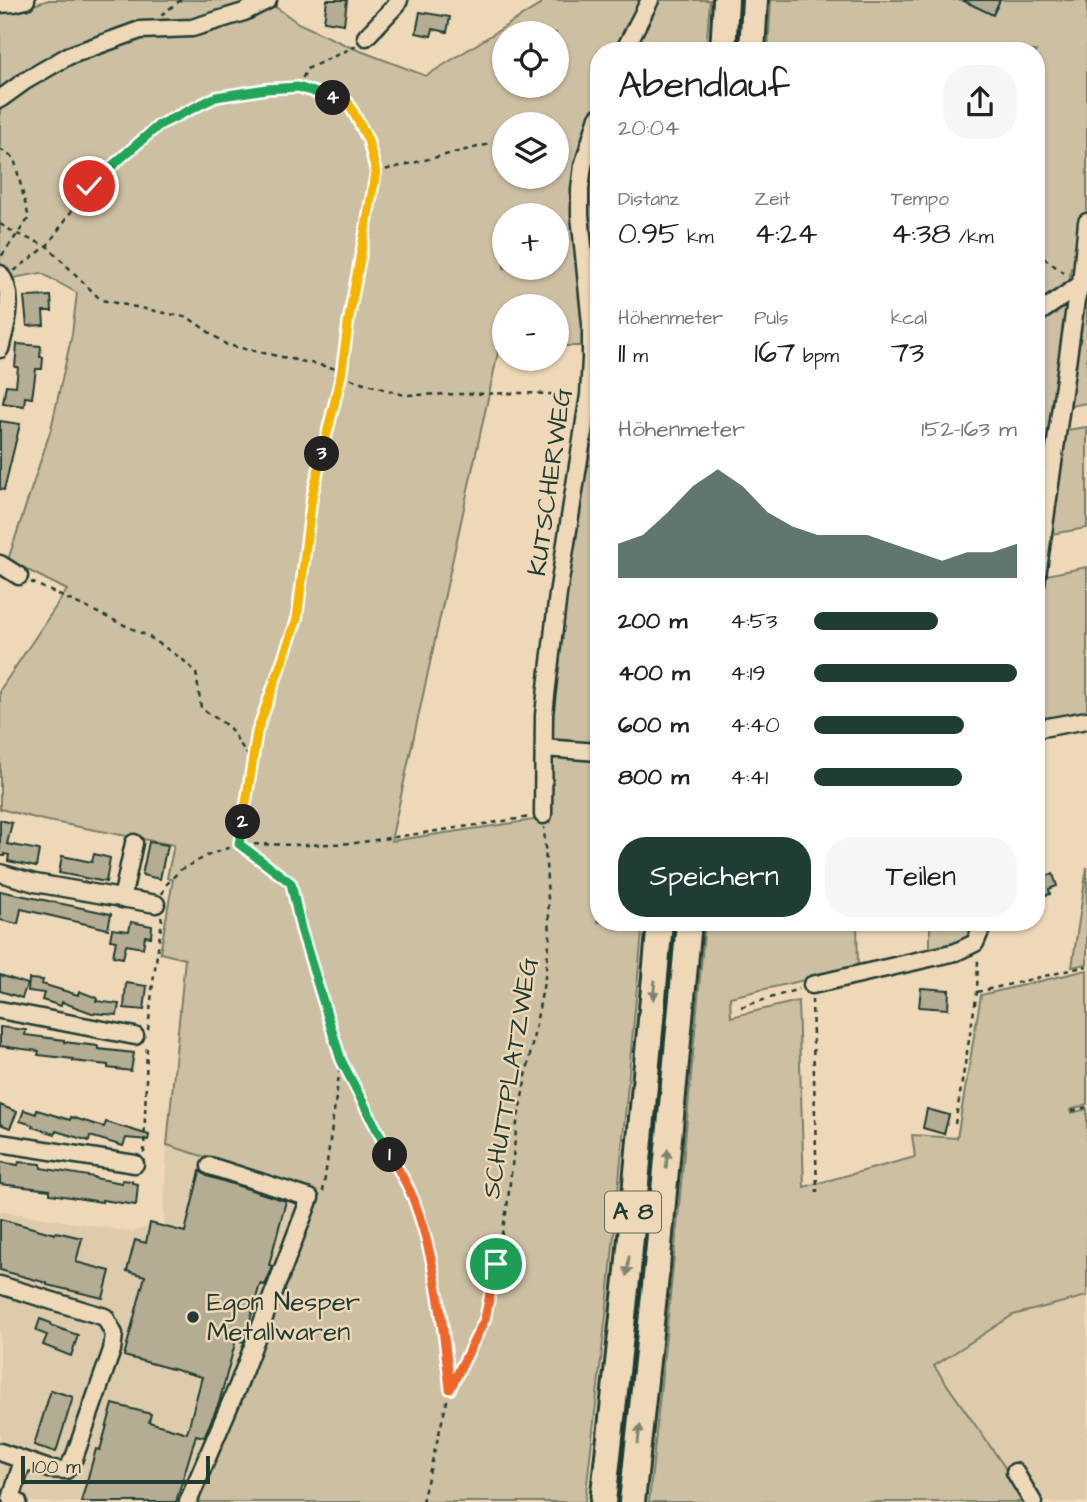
<!DOCTYPE html>
<html lang="de">
<head>
<meta charset="utf-8">
<style>
	body { margin:0; font-family:"Architects Daughter",sans-serif; background:#f6f6f6; color:#202124; height:100vh; display:flex; flex-direction:column; font-size:26px; white-space:nowrap }
	* { box-sizing:border-box; margin:0 }
	p { font-size:23px; color:#757577 }
	.icon { flex:none; width:38px; height:38px; fill:none; stroke:currentColor; stroke-width:2; stroke-linecap:round; stroke-linejoin:round }
	.map { position:relative; flex:1; overflow:hidden }
	.side { position:absolute; left:590px; top:42px; width:455px; height:889px; display:flex; flex-direction:column; background:#fff; border-radius:28px; box-shadow:0 2px 5px #0004 }
	.side>* { flex:none }
	.buttons { position:absolute; left:492px; top:21px; display:grid; gap:14px }
	.buttons a { display:grid; place-items:center; width:77px; height:77px; border-radius:50%; background:#fff; box-shadow:0 2px 5px #0004; font-size:35px }
	.scale { position:absolute; left:21px; bottom:18px; width:189px; box-sizing:border-box; padding-left:7px; border:4px solid #1f3d34; border-top:0; font-size:19px; line-height:24px; white-space:nowrap; color:#1f3d34; -webkit-text-stroke:5px #efd8b7; paint-order:stroke }
	.pin { position:absolute; display:grid; place-items:center; width:60px; height:60px; color:#fff; margin:-30px; border:4px solid #fff; border-radius:50%; box-shadow:0 2px 7px #0007 }
	.km { position:absolute; width:35px; height:35px; margin:-18px; border-radius:50%; background:#222; color:#fff; font-size:19px; line-height:35px; text-align:center }
	.round { display:grid; place-items:center; flex:none; width:74px; height:74px; border-radius:28px; background:#f6f6f6 }
	.overview { display:flex; align-items:center; justify-content:space-between; height:119px; padding:0 28px }
	h1 { font-size:38px; font-weight:600; line-height:52px }
	.stats { display:grid; grid-template-columns:repeat(3,1fr); gap:10px; height:119px; padding:7px 28px }
	.stats div { display:grid; align-content:center }
	.stats b { font-size:30px; font-weight:600 }
	.stats small { font-size:19px; font-weight:400 }
	.stats p { font-size:19px }
	.chart { height:196px; padding:14px 28px }
	.chart p { display:flex; justify-content:space-between }
	.chart svg { width:100%; height:126px; margin-top:7px; fill:#1f3d34; opacity:.7 }
	.primary-button { display:flex; gap:14px; margin-top:auto; padding:14px 28px }
	.primary-button a { flex:1; height:80px; border-radius:28px; background:#1f3d34; color:#fff; font-size:28px; font-weight:600; line-height:80px; text-align:center }
	.primary-button a+a { background:#f6f6f6; color:#202124 }
	ul { padding:0 28px; list-style:none; font-size:23px }
	li { display:grid; grid-template-columns:112px 84px 1fr; align-items:center; height:52px }
	li i { height:18px; border-radius:9px; background:#1f3d34 }
	.map>svg:first-child { display:block }
	.built { fill:#ddcbac }
	.green { fill:#cdbfa2; stroke:#767e6b; stroke-width:2; fill-rule:evenodd }
	.building { fill:#b4ad93; stroke:#1f3d34; stroke-width:2 }
	.lines { fill:none; stroke-linecap:round; stroke-linejoin:round }
	.minor-casing { stroke:#1f3d34; stroke-width:21 }
	.highway-casing { stroke:#1f3d34; stroke-width:30 }
	.path { stroke:#1f3d34; stroke-width:2.5; stroke-dasharray:5 5; stroke-linecap:butt }
	.minor { stroke:#efd8b7; stroke-width:16 }
	.highway { stroke:#efd8b7; stroke-width:24 }
	.oneway { fill:#7d836f }
	.split-1-casing { stroke:#fff; stroke-width:14 }
	.split-2-casing { stroke:#fff; stroke-width:14 }
	.split-3-casing { stroke:#fff; stroke-width:14 }
	.split-4-casing { stroke:#fff; stroke-width:14 }
	.split-5-casing { stroke:#fff; stroke-width:14 }
	.split-1 { stroke:#f0652b; stroke-width:9 }
	.split-2 { stroke:#22a559; stroke-width:9 }
	.split-3 { stroke:#f5b400; stroke-width:9 }
	.split-4 { stroke:#f5b400; stroke-width:9 }
	.split-5 { stroke:#22a559; stroke-width:9 }
	.poi-dot { fill:#1f3d34; stroke:#efd8b7; stroke-width:2.5 }
	.labels { text-anchor:middle; dominant-baseline:central; stroke-width:5; stroke-linejoin:round; paint-order:stroke }
	.shield { fill:#efd8b7; stroke:#5d6c5b; stroke-width:2 }
	.shield-label { font-size:24px; font-weight:bold; fill:#1f3d34 }
	.street-label { font-size:26px; fill:#1f3d34; stroke:#efd8b7 }
	.poi-label { font-size:26px; fill:#1f3d34; stroke:#efd8b7; text-anchor:start }
</style>
</head>
<body>
<div class="map">
<svg width="1087" height="1502" viewBox="0 0 1087 1502">
	<rect width="100%" height="100%" fill="#efd8b7"/>
	<filter id="ink" filterUnits="userSpaceOnUse"><feTurbulence type="fractalNoise" baseFrequency=".0143" numOctaves="2"/><feDisplacementMap in="SourceGraphic" scale="14" xChannelSelector="R" yChannelSelector="G"/><feConvolveMatrix kernelMatrix="1 2 1 2 8 2 1 2 1" color-interpolation-filters="sRGB"/></filter>
	<g filter="url(#ink)">
		<path class="built" d="M 167,1145 L 318,1192 L 260,1345 L 193,1502 L 0,1502 L 0,1211 L 133,1232 L 144,1228 L 163,1232 Z
			M 1087,1296 L 1087,1502 L 1037,1502 L 1020,1470 L 1004,1466 L 934,1366 L 1013,1315 Z"/>
		<path class="green" d="M 49,0 L 266,0 L 298,23 L 350,47 L 426,76 L 541,4 L 542,0 L 710,0 L 706,51 L 598,51 L 598,922 L 643,922 L 609,1288 L 585,1502 L 193,1502 L 260,1345 L 318,1192 L 167,1145 L 185,959 L 160,953 L 173,880 L 167,878 L 174,845 L 43,820 L 0,809 L 0,690 L 67,590 L 8,560 L 51,429 L 72,334 L 77,293 L 41,273 L 8,279 L 0,268 L 0,13 L 21,9 ZM 504,33 L 556,33 L 556,86 L 504,86 ZM 504,124 L 556,124 L 556,177 L 504,177 ZM 504,215 L 556,215 L 556,268 L 504,268 ZM 504,306 L 556,306 L 557,346 L 596,346 L 548,729 L 547,818 L 391,841 L 499,348 L 504,348 Z
			M 771,0 L 1087,0 L 1087,274 L 1085,269 L 1071,268 L 1069,284 L 1036,310 L 1036,51 L 768,51 Z
			M 1087,293 L 1087,403 L 1065,407 L 1080,296 Z
			M 1067,296 L 1071,302 L 1036,559 L 1036,317 Z
			M 1087,427 L 1087,528 L 1045,535 L 1060,431 Z
			M 1087,567 L 1087,714 L 1036,723 L 1036,605 L 1041,576 Z
			M 1087,867 L 1087,964 L 1072,967 Z
			M 672,922 L 676,922 L 645,1256 L 619,1502 L 614,1502 Z
			M 705,922 L 857,922 L 858,968 L 730,997 L 731,1017 L 798,1001 L 804,1187 L 915,1157 L 912,1135 L 957,1138 L 981,995 L 1087,970 L 1087,1104 L 1070,1110 L 1071,1113 L 1087,1109 L 1087,1296 L 1013,1315 L 934,1366 L 1004,1466 L 1026,1502 L 649,1502 L 678,1217 Z
			M 930,922 L 977,922 L 967,939 L 930,951 Z"/>
		<path class="building" d="M 327,0 L 347,0 L 344,24 L 324,21 Z
			M 962,0 L 1000,0 L 993,15 Z
			M 420,12 L 450,17 L 447,32 L 433,29 L 431,36 L 416,33 Z
			M 51,296 L 52,311 L 43,311 L 44,325 L 27,326 L 24,297 Z
			M 17,344 L 41,346 L 40,357 L 43,357 L 42,369 L 36,369 L 32,398 L 25,397 L 24,406 L 3,403 L 6,385 L 16,386 L 18,367 L 15,367 Z
			M 0,421 L 20,424 L 4,490 L 0,489 Z
			M 0,820 L 12,823 L 7,844 L 39,850 L 36,867 L 8,861 L 9,855 L 4,854 L 4,856 L 0,856 Z
			M 149,842 L 168,845 L 166,855 L 165,855 L 160,879 L 142,875 Z
			M 94,854 L 110,858 L 106,882 L 59,873 L 62,856 L 92,862 Z
			M 1053,874 L 1057,886 L 1049,889 L 1050,894 L 1036,898 L 1036,885 L 1045,883 L 1043,877 Z
			M 0,891 L 111,914 L 108,929 L 21,909 L 18,924 L 0,920 Z
			M 131,922 L 152,926 L 151,937 L 145,936 L 143,948 L 126,945 L 123,958 L 113,956 L 116,941 L 110,940 L 112,929 L 129,931 Z
			M 0,975 L 27,984 L 22,998 L 0,991 Z
			M 29,979 L 43,980 L 42,984 L 78,995 L 79,991 L 97,998 L 96,1001 L 119,1004 L 117,1015 L 92,1013 L 62,1002 L 61,1006 L 42,1000 L 44,993 L 28,991 Z
			M 126,983 L 147,986 L 144,1010 L 124,1008 Z
			M 921,988 L 949,990 L 948,1009 L 919,1007 Z
			M 0,1027 L 26,1030 L 25,1035 L 64,1040 L 64,1042 L 98,1046 L 98,1049 L 134,1053 L 131,1071 L 108,1068 L 108,1065 L 73,1061 L 73,1059 L 38,1055 L 39,1051 L 0,1046 Z
			M 0,1105 L 17,1112 L 10,1128 L 0,1124 Z
			M 927,1109 L 949,1115 L 944,1134 L 923,1128 Z
			M 24,1110 L 36,1114 L 37,1110 L 70,1120 L 71,1117 L 104,1127 L 106,1122 L 149,1135 L 148,1140 L 126,1138 L 123,1146 L 90,1136 L 89,1141 L 56,1131 L 55,1134 L 32,1127 L 33,1125 L 20,1121 Z
			M 0,1162 L 18,1165 L 19,1162 L 41,1164 L 41,1168 L 94,1177 L 94,1178 L 122,1183 L 122,1180 L 132,1181 L 132,1183 L 138,1184 L 136,1205 L 102,1200 L 102,1202 L 50,1194 L 50,1190 L 0,1184 Z
			M 200,1171 L 207,1176 L 286,1201 L 269,1265 L 273,1266 L 265,1285 L 260,1284 L 244,1342 L 236,1340 L 219,1403 L 204,1437 L 196,1435 L 176,1502 L 81,1502 L 96,1449 L 100,1450 L 113,1404 L 151,1414 L 149,1422 L 187,1433 L 202,1377 L 124,1356 L 145,1276 L 127,1271 L 135,1240 L 146,1243 L 150,1223 L 185,1232 Z
			M 0,1219 L 55,1234 L 56,1232 L 82,1238 L 76,1262 L 110,1271 L 103,1298 L 47,1285 L 47,1283 L 0,1270 Z
			M 40,1319 L 51,1323 L 50,1325 L 78,1335 L 71,1356 L 43,1345 L 47,1335 L 36,1331 Z
			M 51,1390 L 73,1397 L 56,1452 L 34,1445 Z"/>
		<g class="lines">
			<g class="minor-casing">
				<path id="minor" d="M 0,4 L 14,3 L 26,0
					M 366,37 L 397,4 L 399,0
					M 624,51 L 650,0
					M 0,99 L 25,81 L 68,56 L 140,30 L 192,28 L 244,12 L 268,0
					M 0,274 C 16,295 6,326 0,349
					M 1036,315 L 1081,284 L 1084,285
					M 0,564 L 19,576
					M 1036,583 L 1076,300 L 1081,284 L 1087,222
					M 1036,729 L 1087,720
					M 544,748 L 598,752
					M 543,815 L 544,715 L 546,696 L 558,594 L 589,395 L 591,359 L 591,324 L 580,215 L 580,189 L 583,166 L 598,117
					M 0,873 L 35,883 L 156,904
					M 122,899 L 134,843
					M 812,985 L 956,952 L 975,943 L 984,922
					M 0,1010 L 135,1036
					M 0,1143 L 135,1164
					M 0,1285 L 105,1317 L 114,1334 L 112,1350 L 74,1458 L 66,1470 L 49,1469 L 0,1452
					M 1015,1472 L 1033,1502
					M 18,1502 L 11,1499 L 23,1460
					M 188,1502 L 237,1388 L 310,1198 L 210,1166"/>
			</g>
			<g class="highway-casing">
				<path id="highway" d="M 723,51 L 726,0
					M 752,51 L 755,0
					M 603,1502 L 628,1270 L 660,922
					M 632,1502 L 657,1267 L 689,922"/>
			</g>
			<path class="path" d="M 161,15 L 181,0
				M 298,87 L 307,69 L 356,46
				M 0,149 L 14,158 L 29,218 L 0,258
				M 376,172 L 502,141
				M 0,224 L 17,234 L 47,246 L 101,300 L 189,318 L 227,345 L 342,370
				M 1036,252 L 1067,275
				M 14,271 L 47,246 L 89,186 L 159,125 L 217,97 L 266,89 L 298,87 L 348,102 L 368,140 L 376,172 L 349,318 L 341,376 L 311,497 L 297,619 L 257,732 L 239,844
				M 341,376 L 404,395 L 524,393 L 575,395
				M 31,582 L 148,636 L 182,659 L 196,672 L 201,708 L 229,727 L 252,762
				M 239,844 L 291,883 L 301,929 L 341,1060 L 413,1196 L 428,1245 L 444,1335 L 450,1388
				M 162,894 L 166,885 L 180,870 L 211,854 L 239,844 L 307,845 L 355,843 L 531,817
				M 977,992 L 1087,966
				M 812,999 L 817,1192
				M 741,1007 L 799,989
				M 148,1030 L 153,982 L 162,920 L 161,916
				M 1072,1111 L 1087,1107
				M 955,1124 L 977,992 L 978,958
				M 144,1153 L 147,1044
				M 323,1192 L 341,1060
				M 422,1502 L 450,1389 L 485,1319 L 507,1208 L 517,1123 L 545,977 L 550,936 L 544,827"/>
			<use href="#minor" class="minor"/>
			<use href="#highway" class="highway"/>
		</g>
		<defs><path id="oneway-solid" d="M-6-.8H1V-3.2L6.5 0L1 3.2V.8H-6Z" transform="scale(1.75)"/></defs>
		<g class="oneway">
			<use href="#oneway-solid" transform="translate(654 990) rotate(95)"/>
			<use href="#oneway-solid" transform="translate(667 1159) rotate(-85)"/>
			<use href="#oneway-solid" transform="translate(628 1266) rotate(96)"/>
			<use href="#oneway-solid" transform="translate(639 1434) rotate(-84)"/>
		</g>
	</g>
	<g class="lines" filter="url(#ink)">
		<g class="split-1-casing">
			<path id="split-1" d="M 390,1155 C 398,1169 407,1183 413,1198 C 436,1258 443,1325 450,1389 L 485,1319 L 496,1264"/>
		</g>
		<g class="split-2-casing">
			<path id="split-2" d="M 243,822 L 239,844 L 291,883 L 301,929 L 341,1060 L 390,1155"/>
		</g>
		<g class="split-3-casing">
			<path id="split-3" d="M 243,822 L 257,732 L 297,619 L 312,497 L 322,454"/>
		</g>
		<g class="split-4-casing">
			<path id="split-4" d="M 322,454 L 341,376 L 349,318 L 376,172 L 368,140 L 348,102 L 333,98"/>
		</g>
		<g class="split-5-casing">
			<path id="split-5" d="M 89,186 L 159,125 L 216,97 L 266,89 L 298,87 L 333,98"/>
		</g>
		<use href="#split-1" class="split-1"/>
		<use href="#split-2" class="split-2"/>
		<use href="#split-3" class="split-3"/>
		<use href="#split-4" class="split-4"/>
		<use href="#split-5" class="split-5"/>
	</g>
	<circle class="poi-dot" cx="193" cy="1317" r="7"/>
	<g class="labels">
		<rect class="shield" x="605" y="1191.5" width="56" height="41" rx="5"/>
		<g class="shield-label">
			<text x="633" y="1212">A 8</text>
		</g>
		<g class="street-label">
			<text transform="translate(550 482) rotate(-82)">KUTSCHERWEG</text>
			<text transform="translate(510 1078) rotate(-81)">SCHUTTPLATZWEG</text>
		</g>
		<g class="poi-label">
			<text x="207" y="1302">Egon Nesper<tspan x="207" dy="30">Metallwaren</tspan></text>
		</g>
	</g>
</svg>
<div class="buttons">
<a><svg class="icon" aria-label="locate" viewBox="0 0 24 24"><circle cx="12" cy="12" r="6"/><path d="M12 2v4M12 18v4M2 12h4M18 12h4"/></svg></a>
<a><svg class="icon" aria-label="layers" viewBox="0 0 24 24"><path d="M12 4l9 5-9 5-9-5zM3 14l9 5 9-5"/></svg></a>
<a>+</a>
<a>−</a>
</div>
<div class="scale">100 m</div>
<div class="pin" style="left:496px;top:1264px;background:#1e9e55"><svg class="icon" aria-label="arrive" viewBox="0 0 24 24"><path d="M6 21V4h12l-3 4 3 4H6"/></svg></div>
<div class="pin" style="left:89px;top:186px;background:#d93025"><svg class="icon" aria-label="check" viewBox="0 0 24 24"><path d="M5 12l5 5 9-10"/></svg></div>
<b class="km" style="left:390px;top:1155px">1</b>
<b class="km" style="left:243px;top:822px">2</b>
<b class="km" style="left:322px;top:454px">3</b>
<b class="km" style="left:333px;top:98px">4</b>
<section class="side">
<div class="overview"><div><h1>Abendlauf</h1><p>20:04</p></div><a class="round"><svg class="icon" aria-label="share" viewBox="0 0 24 24"><path d="M12 15V3M7 8l5-5 5 5M5 13v7h14v-7"/></svg></a></div>
<div class="stats">
<div><p>Distanz</p><b>0.95<small> km</small></b></div>
<div><p>Zeit</p><b>4:24</b></div>
<div><p>Tempo</p><b>4:38<small> /km</small></b></div>
</div>
<div class="stats">
<div><p>Höhenmeter</p><b>11<small> m</small></b></div>
<div><p>Puls</p><b>167<small> bpm</small></b></div>
<div><p>kcal</p><b>73</b></div>
</div>
<div class="chart"><p><span>Höhenmeter</span>152–163 m</p>
<svg viewBox="0 0 160 44" preserveAspectRatio="none"><path d="M0 44V32L10 29L20 21L30 12L40 6L50 12L60 21L70 26L80 29L90 29L100 29L110 32L120 35L130 38L140 35L150 35L160 32V44z"/></svg>
</div>
<ul>
<li><b>200 m</b>4:53<i style="width:61%"></i></li>
<li><b>400 m</b>4:19<i style="width:100%"></i></li>
<li><b>600 m</b>4:40<i style="width:74%"></i></li>
<li><b>800 m</b>4:41<i style="width:73%"></i></li>
</ul>
<div class="primary-button"><a>Speichern</a><a>Teilen</a></div>
</section>
</div>
</body>
</html>
